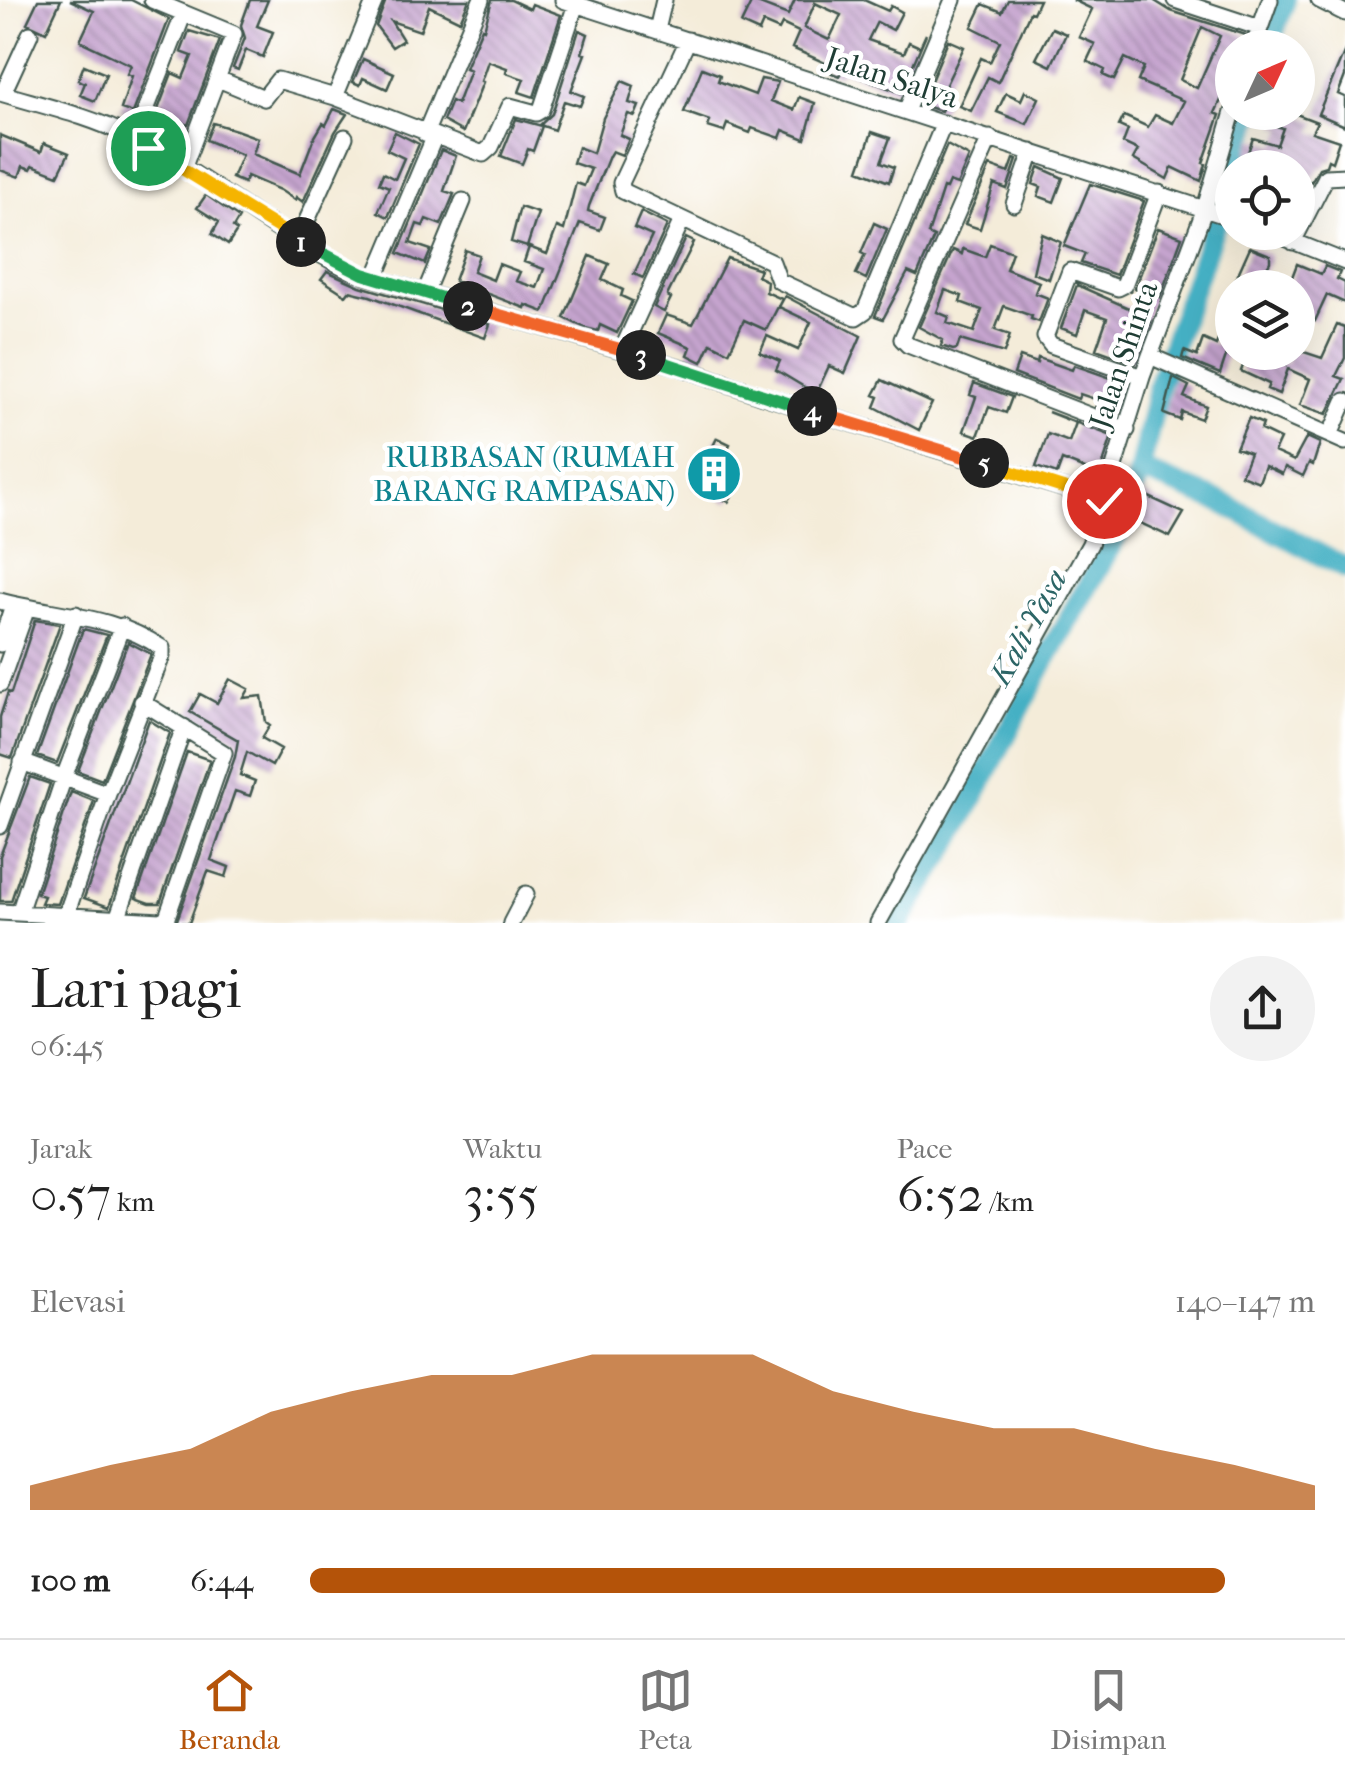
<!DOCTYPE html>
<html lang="id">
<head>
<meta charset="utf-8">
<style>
	body { margin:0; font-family:"IM FELL French Canon",serif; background:#f2f2f2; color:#222; height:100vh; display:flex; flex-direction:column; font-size:38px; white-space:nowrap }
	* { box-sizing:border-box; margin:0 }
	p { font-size:32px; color:#767676 }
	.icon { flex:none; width:55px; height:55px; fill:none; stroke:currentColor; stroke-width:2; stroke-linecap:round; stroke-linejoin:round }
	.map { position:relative; height:923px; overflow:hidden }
	.drawer { display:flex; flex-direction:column; background:#fff; flex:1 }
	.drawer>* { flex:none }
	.needle { width:65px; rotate:46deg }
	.buttons { position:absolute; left:1215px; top:30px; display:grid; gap:20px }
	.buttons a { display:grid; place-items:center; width:100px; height:100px; border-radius:50%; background:#fff; box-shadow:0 10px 40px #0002; font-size:50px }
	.pin { position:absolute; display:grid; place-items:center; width:85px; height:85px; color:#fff; margin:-42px; border:5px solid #fff; border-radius:50%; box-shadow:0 2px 10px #0007 }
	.km { position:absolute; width:50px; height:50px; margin:-25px; border-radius:50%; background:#222; color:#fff; font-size:28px; line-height:50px; text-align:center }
	.round { display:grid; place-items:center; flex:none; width:105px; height:105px; border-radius:52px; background:#f2f2f2 }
	.head { display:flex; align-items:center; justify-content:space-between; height:170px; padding:0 30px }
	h1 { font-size:55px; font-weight:600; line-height:75px }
	.figures { display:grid; grid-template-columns:repeat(3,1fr); gap:15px; height:170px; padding:10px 30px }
	.figures div { display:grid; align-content:center }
	.figures b { font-size:50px; font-weight:600 }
	.figures small { font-size:28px; font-weight:400 }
	.figures p { font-size:28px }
	.chart { height:280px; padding:20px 30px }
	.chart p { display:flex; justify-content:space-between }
	.chart svg { width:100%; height:180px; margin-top:10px; fill:#b45309; opacity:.7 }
	ul { padding:0 30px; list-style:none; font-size:32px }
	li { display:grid; grid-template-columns:160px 120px 1fr; align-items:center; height:75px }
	li i { height:25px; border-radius:12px; background:#b45309 }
	.tab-bar { display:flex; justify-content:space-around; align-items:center; height:140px; border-top:2px solid #e0e0e0; background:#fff; font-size:28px; color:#767676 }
	.tab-bar a { display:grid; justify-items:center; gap:5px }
	.tab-bar .on { color:#b45309 }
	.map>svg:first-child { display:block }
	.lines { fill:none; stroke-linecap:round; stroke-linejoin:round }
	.river { stroke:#45b0c4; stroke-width:22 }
	.building { fill:url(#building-back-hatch); fill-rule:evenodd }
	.minor-casing { stroke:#3f574d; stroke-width:19 }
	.minor { stroke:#fff; stroke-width:15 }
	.split-1-casing { stroke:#fff; stroke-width:20 }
	.split-2-casing { stroke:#fff; stroke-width:20 }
	.split-3-casing { stroke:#fff; stroke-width:20 }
	.split-4-casing { stroke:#fff; stroke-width:20 }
	.split-5-casing { stroke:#fff; stroke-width:20 }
	.split-6-casing { stroke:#fff; stroke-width:20 }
	.split-1 { stroke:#f5b400; stroke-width:12 }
	.split-2 { stroke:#22a559; stroke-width:12 }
	.split-3 { stroke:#f0652b; stroke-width:12 }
	.split-4 { stroke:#22a559; stroke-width:12 }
	.split-5 { stroke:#f0652b; stroke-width:12 }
	.split-6 { stroke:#f5b400; stroke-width:12 }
	.labels { text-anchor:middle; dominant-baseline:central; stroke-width:9; stroke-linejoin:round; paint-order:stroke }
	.street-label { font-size:30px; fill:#1f3d34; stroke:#fff }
	.culture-label { font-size:30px; fill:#0d838f; stroke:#fff; text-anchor:end }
	.water-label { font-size:32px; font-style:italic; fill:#2c6566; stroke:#fff }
</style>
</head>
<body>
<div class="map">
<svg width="1345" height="923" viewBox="0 0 1345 923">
	<defs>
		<pattern id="building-back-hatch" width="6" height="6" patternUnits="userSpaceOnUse" patternTransform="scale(2.5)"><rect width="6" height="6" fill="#c6a4cf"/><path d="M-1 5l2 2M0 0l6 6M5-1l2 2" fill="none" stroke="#a087a9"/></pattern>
	</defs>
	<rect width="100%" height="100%" fill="#fff"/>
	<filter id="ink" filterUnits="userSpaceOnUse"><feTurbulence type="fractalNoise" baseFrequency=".01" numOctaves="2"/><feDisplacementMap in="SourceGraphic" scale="20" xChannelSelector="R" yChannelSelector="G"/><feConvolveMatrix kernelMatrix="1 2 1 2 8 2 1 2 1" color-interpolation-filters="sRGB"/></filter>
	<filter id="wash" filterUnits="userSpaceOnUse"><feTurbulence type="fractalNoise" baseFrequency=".0048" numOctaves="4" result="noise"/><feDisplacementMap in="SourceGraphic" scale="40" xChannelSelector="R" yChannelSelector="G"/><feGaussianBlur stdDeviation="2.25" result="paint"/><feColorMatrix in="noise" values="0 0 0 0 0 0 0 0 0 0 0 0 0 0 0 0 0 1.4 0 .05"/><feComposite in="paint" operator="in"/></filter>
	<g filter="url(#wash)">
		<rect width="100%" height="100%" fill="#f4ecd9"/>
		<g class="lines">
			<path class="river" d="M 1268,48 L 1285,0
				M 1235,168 L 1251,112
				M 1140,470 L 1221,502 L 1345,568
				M 899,923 L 952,838 L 1043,664 L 1122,526 L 1140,470 L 1159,384 L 1232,176"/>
		</g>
		<g id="blocks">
			<path class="building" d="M 38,0 L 61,0 L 46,32 L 27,23 Z
				M 70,0 L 131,0 L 169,19 L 133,113 L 121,109 L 132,76 L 127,74 L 131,65 L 80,41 L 94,11 Z
				M 250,0 L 268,0 L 257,26 L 273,32 L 263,57 L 246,50 L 238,70 L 233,68 L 245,38 L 241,25 Z
				M 386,0 L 469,0 L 460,21 L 429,6 L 420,31 L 391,21 L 403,40 L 392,47 L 376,26 Z
				M 492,0 L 511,0 L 530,9 L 532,4 L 561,15 L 534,97 L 519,92 L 524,79 L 506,73 L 507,68 L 488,61 L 481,81 L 483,82 L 463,132 L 443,121 L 451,101 L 457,104 L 470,70 L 465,68 L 482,28 L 484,29 Z
				M 795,0 L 864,0 L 888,11 L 891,6 L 902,12 L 893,30 L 877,22 L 868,40 L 904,53 L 909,42 L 920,47 L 926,34 L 901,93 L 842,70 L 839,76 L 827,71 L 830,65 L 792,48 L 799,32 L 782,24 L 779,30 L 763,23 L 759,32 L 741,24 L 752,1 L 788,15 ZM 815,3 L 841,15 L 829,40 L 804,28 Z
				M 1008,0 L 1039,0 L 1033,13 L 1030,12 L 998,82 L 988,77 L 971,111 L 959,106 L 981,58 L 990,62 L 1000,41 L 972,27 L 983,4 L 1002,12 Z
				M 1073,0 L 1153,0 L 1171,11 L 1246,35 L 1242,48 L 1232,48 L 1232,88 L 1228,85 L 1215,113 L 1220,115 L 1203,163 L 1206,164 L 1201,181 L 1172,167 L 1167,179 L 1133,159 L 1138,150 L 1123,143 L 1128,130 L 1119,126 L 1124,116 L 1148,127 L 1155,115 L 1173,123 L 1184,101 L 1138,81 L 1144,67 L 1125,58 L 1114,80 L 1103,75 L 1105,70 L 1087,61 L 1095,44 L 1079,37 L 1092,9 ZM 1202,27 L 1220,36 L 1197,88 L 1180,80 Z
				M 1052,28 L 1066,34 L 1051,66 L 1036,59 Z
				M 579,30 L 588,34 L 582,53 L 585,54 L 571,91 L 584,96 L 580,106 L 564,101 L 554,130 L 540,125 L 552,114 Z
				M 189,31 L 220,40 L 188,125 L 175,121 L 173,127 L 154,120 L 172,73 L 183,78 L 192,56 L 181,52 Z
				M 948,40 L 964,47 L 939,99 L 945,102 L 941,111 L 921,105 Z
				M 1345,50 L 1345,76 L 1338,94 L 1345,97 L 1345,126 L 1318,114 Z
				M 363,59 L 394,73 L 387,89 L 363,78 L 360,85 L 353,82 Z
				M 84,65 L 106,74 L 95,101 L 80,95 L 85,83 L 78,80 Z
				M 702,68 L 720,75 L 718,81 L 755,95 L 761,79 L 778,82 L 771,101 L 794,110 L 799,97 L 815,103 L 805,139 L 783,130 L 780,138 L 752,128 L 750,133 L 727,124 L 724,132 L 708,127 L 710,121 L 684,112 Z
				M 622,81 L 634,86 L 629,103 L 639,106 L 635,116 L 628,114 L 620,135 L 629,139 L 622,155 L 612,151 L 609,156 L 589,206 L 588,211 L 605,217 L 600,230 L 580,223 L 544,312 L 526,305 L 525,308 L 454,281 L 465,250 L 479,255 L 473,272 L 493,280 L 499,264 L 520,272 L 516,281 L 537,288 L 544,269 L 524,262 L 529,247 L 547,254 L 557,227 L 564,230 L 576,183 L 584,186 L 591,169 L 573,163 L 578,147 L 593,153 L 603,118 Z
				M 1025,91 L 1039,98 L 1027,124 L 997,112 L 1006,93 L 1021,100 Z
				M 334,109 L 347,114 L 335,132 L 303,202 L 296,197 L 295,200 L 280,190 L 247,176 L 244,183 L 232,178 L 242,155 L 206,140 L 213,123 L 236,130 L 258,138 L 253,154 L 300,174 L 313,140 L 323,123 L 326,125 Z
				M 1291,112 L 1317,122 L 1312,132 L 1339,141 L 1332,162 L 1328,160 L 1326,166 L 1319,168 L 1311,182 L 1298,177 L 1298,168 L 1249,168 L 1252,157 L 1247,155 L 1253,138 L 1277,145 L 1283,128 L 1276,126 L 1280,116 L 1288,119 Z
				M 516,119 L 542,126 L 533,151 L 528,149 L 522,164 L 501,156 Z
				M 395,132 L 419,144 L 388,217 L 378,212 L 389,187 L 379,183 L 383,173 L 395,179 L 404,158 L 387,150 Z
				M 872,132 L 890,138 L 881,162 L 894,167 L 889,182 L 859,170 Z
				M 0,135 L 41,152 L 44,143 L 69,153 L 58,175 L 33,165 L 31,169 L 23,166 L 19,177 L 0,170 Z
				M 947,145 L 969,157 L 957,185 L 949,182 L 946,189 L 943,188 L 928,234 L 934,237 L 917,276 L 908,272 L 883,319 L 875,316 Z
				M 441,150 L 456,156 L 444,191 L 454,194 L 441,225 L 426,219 L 423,226 L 417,224 L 410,243 L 431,250 L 425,264 L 398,253 Z
				M 1014,159 L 1017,160 L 1007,189 L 994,184 L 980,229 L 965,224 L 990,166 L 1009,173 Z
				M 1039,167 L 1063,178 L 1054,202 L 1038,196 L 1041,187 L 1033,184 Z
				M 1090,184 L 1144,201 L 1116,275 L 1081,263 L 1085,254 L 1064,246 Z
				M 206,195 L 239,218 L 233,228 L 237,231 L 228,245 L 212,234 L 219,222 L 197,208 Z
				M 520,207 L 538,213 L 527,247 L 511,242 Z
				M 641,212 L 667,225 L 643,278 L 634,274 L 652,236 L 634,228 Z
				M 874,223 L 887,229 L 866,279 L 856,274 L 865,255 L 861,253 Z
				M 1158,228 L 1182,237 L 1160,297 L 1155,295 L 1146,320 L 1151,321 L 1135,363 L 1096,349 L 1107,318 L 1085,310 L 1077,334 L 1061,328 L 1077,285 L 1133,310 L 1140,290 L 1135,288 Z
				M 1042,234 L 1061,242 L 1049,279 L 1033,273 Z
				M 686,238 L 694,242 L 667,296 L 671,298 L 664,312 L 654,307 Z
				M 990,244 L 1012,252 L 1006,269 L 1039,282 L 1035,293 L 1048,298 L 1039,322 L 1031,319 L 1032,316 L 1004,306 L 995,330 L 1010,335 L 1004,353 L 960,340 L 957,349 L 953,350 L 941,346 L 943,340 L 919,327 L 953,250 L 962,254 L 963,249 L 985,257 ZM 945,290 L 962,296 L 960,302 L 982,310 L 974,332 L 947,323 L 949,317 L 937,312 Z
				M 1250,247 L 1270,255 L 1270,262 L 1254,288 L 1244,288 L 1234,283 Z
				M 590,256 L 609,264 L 602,280 L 623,290 L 621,296 L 632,301 L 617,333 L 600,325 L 598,331 L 585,328 L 564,318 Z
				M 727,258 L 760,269 L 757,276 L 767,281 L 766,292 L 782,299 L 766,330 L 744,320 L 729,352 L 711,343 L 702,362 L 688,355 L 691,347 L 658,333 L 666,315 L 693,324 Z
				M 1297,264 L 1321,274 L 1325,266 L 1340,272 L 1337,279 L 1345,283 L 1345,303 L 1327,295 L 1315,321 L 1303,315 L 1307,305 L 1298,302 L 1298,288 L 1289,285 Z
				M 327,271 L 360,286 L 490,324 L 485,338 L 370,296 L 349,291 L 346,295 L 321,279 Z
				M 785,296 L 861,336 L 845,373 L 829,366 L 816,394 L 776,370 L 780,361 L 760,352 L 767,336 L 798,350 L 811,322 L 779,307 Z
				M 1337,325 L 1345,328 L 1345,358 L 1336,376 L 1344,379 L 1327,414 L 1300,405 L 1310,379 L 1288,369 L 1279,394 L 1267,389 L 1269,384 L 1241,371 L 1248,352 L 1265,352 L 1286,364 L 1290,352 L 1298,352 L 1298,350 L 1322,358 Z
				M 1221,333 L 1232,338 L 1220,374 L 1182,358 L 1184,351 L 1197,356 L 1203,339 L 1216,345 Z
				M 1020,357 L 1037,363 L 1038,358 L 1072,370 L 1074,365 L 1128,384 L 1118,415 L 1096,406 L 1098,400 L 1080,394 L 1078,399 L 1014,374 Z
				M 1173,378 L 1189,386 L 1184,397 L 1206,406 L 1201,419 L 1182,412 L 1180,420 L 1164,414 Z
				M 882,380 L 932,403 L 919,430 L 875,407 L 879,397 L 874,395 Z
				M 974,383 L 1012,397 L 1006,413 L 989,407 L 978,436 L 964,431 L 976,397 L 970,395 Z
				M 1048,412 L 1112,436 L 1097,483 L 1082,477 L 1085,469 L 1062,460 L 1057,474 L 1036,467 L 1048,434 L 1069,442 L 1076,423 Z
				M 1249,418 L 1263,424 L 1261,430 L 1280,439 L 1274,452 L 1294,461 L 1307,437 L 1320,443 L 1313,465 L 1309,463 L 1303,476 L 1285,467 L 1282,474 L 1265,466 L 1259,482 L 1241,475 L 1250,453 L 1236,448 Z
				M 717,438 L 730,444 L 719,469 L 739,479 L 729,502 L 693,486 Z
				M 1136,491 L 1184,513 L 1170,537 L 1138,522 L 1144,510 L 1130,503 Z
				M 35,620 L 60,624 L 12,758 L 0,754 L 0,717 L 8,692 L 11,693 Z
				M 83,629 L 107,635 L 57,763 L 37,756 Z
				M 128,642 L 151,654 L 102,780 L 78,771 Z
				M 230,679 L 249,689 L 244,698 L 262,696 L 266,722 L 270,725 L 262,738 L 281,749 L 272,766 L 247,752 L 240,775 L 255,781 L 250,796 L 235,791 L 211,860 L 229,867 L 226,877 L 208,871 L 189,923 L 176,923 L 235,757 L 238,740 L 190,712 L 200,694 L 217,703 Z
				M 149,720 L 170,733 L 109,907 L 84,898 Z
				M 187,752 L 210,760 L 160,903 L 150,903 L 136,898 Z
				M 30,777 L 50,784 L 11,901 L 0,901 L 0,856 Z
				M 71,792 L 94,801 L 58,904 L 41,903 L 44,896 L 37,894 Z"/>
		</g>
	</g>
	<g filter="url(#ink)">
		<use href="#blocks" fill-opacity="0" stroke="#3f574d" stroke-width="2.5"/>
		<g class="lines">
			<g class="minor-casing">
				<path id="minor" d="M 152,0 L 234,34 L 183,169
					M 563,0 L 1232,218
					M 1175,0 L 1260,28
					M 1319,0 L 1345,13
					M 657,30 L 664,0
					M 688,40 L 621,183 L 623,191 L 772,262 L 779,281 L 856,317 L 865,311 L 944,123
					M 1253,48 L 1270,0
					M 218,79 L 264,98 L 278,80 L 335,97 L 483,154 L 491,147 L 510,106 L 536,113 L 541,110 L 576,4
					M 0,93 C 44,106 90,116 131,137 C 211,177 280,241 363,275 L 683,368 L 763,396 L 1104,501
					M 3,93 L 30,34
					M 335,97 L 375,0
					M 906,111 L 953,0
					M 425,134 L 481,0
					M 135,138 L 184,13
					M 990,138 L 902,339 L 908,345 L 1127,430
					M 1014,204 L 1032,152
					M 1270,232 L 1345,262
					M 298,240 L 345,137
					M 1293,242 L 1326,177 L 1345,176
					M 375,278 L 434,138
					M 425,293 L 463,201
					M 622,350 L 682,220
					M 1150,356 L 1345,442
					M 1142,377 L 1051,345 L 1045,337 L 1070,271 L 1118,288 L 1124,285 L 1159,193
					M 1330,435 L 1345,401
					M 0,601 C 56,616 112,614 162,648 L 162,656 L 108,794 L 66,915
					M 0,644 L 13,605
					M 0,684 L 27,608
					M 22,762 L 108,794
					M 0,826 L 76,614
					M 0,912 L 161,921 L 167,917 L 224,753 L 142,702
					M 19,913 L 64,777 L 122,626
					M 117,919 L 184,727
					M 511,923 L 526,894
					M 878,923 L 1090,544 L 1142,377 L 1205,208 L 1233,112"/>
			</g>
			<use href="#minor" class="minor"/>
		</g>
	</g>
	<g class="lines" filter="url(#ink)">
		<g class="split-1-casing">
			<path id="split-1" d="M 148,148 L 301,242"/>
		</g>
		<g class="split-2-casing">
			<path id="split-2" d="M 301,242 L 363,274 L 468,306"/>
		</g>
		<g class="split-3-casing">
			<path id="split-3" d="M 468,306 L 641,355"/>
		</g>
		<g class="split-4-casing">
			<path id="split-4" d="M 641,355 L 812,411"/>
		</g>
		<g class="split-5-casing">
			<path id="split-5" d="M 812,411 L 984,463"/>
		</g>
		<g class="split-6-casing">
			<path id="split-6" d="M 984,463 L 1104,501"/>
		</g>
		<use href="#split-1" class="split-1"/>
		<use href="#split-2" class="split-2"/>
		<use href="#split-3" class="split-3"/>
		<use href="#split-4" class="split-4"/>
		<use href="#split-5" class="split-5"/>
		<use href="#split-6" class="split-6"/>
	</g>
	<defs>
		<g id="building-disc" transform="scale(2.875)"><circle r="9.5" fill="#0f9aa8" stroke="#fff"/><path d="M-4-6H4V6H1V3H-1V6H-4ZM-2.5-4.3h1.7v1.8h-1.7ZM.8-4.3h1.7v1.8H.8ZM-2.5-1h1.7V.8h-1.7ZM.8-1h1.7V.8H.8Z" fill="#fff"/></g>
	</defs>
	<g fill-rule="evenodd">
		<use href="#building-disc" x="714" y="474"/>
	</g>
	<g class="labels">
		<g class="street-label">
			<text transform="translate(892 78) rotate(18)">Jalan Salya</text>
			<text transform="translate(1124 355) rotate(-71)">Jalan Shinta</text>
		</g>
		<g class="culture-label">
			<text x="675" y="457">RUBBASAN (RUMAH<tspan x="675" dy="34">BARANG RAMPASAN)</tspan></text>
		</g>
		<g class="water-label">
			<text transform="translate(1028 627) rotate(-61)">Kali Yasa</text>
		</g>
	</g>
</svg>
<div class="buttons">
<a><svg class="needle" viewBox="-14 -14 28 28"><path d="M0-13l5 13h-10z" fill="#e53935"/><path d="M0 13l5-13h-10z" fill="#767676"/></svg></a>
<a><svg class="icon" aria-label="locate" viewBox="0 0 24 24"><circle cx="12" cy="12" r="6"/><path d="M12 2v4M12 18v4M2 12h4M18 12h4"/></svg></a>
<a><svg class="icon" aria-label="layers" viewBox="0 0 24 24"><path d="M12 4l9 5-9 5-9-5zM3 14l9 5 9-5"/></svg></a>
</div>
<div class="pin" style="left:148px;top:148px;background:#1e9e55"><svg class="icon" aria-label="arrive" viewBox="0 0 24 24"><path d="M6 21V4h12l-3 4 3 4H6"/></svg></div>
<div class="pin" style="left:1104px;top:501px;background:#d93025"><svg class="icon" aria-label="check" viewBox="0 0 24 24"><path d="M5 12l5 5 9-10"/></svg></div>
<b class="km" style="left:301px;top:242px">1</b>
<b class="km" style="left:468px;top:306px">2</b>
<b class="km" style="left:641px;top:355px">3</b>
<b class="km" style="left:812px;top:411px">4</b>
<b class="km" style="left:984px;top:463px">5</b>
</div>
<section class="drawer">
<div class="head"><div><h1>Lari pagi</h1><p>06:45</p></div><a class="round"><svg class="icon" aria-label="share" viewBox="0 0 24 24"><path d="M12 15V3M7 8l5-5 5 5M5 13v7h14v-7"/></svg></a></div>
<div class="figures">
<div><p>Jarak</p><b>0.57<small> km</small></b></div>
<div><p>Waktu</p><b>3:55</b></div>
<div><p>Pace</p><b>6:52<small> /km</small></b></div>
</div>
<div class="chart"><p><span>Elevasi</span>140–147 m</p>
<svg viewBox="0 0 160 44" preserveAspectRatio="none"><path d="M0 44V38L10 33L20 29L30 20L40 15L50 11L60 11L70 6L80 6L90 6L100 15L110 20L120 24L130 24L140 29L150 33L160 38V44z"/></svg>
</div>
<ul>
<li><b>100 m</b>6:44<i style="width:91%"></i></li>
</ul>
</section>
<nav class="tab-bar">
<a class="on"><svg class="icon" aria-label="home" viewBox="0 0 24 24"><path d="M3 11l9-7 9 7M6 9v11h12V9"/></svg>Beranda</a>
<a><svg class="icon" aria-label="map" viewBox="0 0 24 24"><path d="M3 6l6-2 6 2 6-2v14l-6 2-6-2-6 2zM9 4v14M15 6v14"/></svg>Peta</a>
<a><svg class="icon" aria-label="saved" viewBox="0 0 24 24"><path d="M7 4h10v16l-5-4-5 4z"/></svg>Disimpan</a>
</nav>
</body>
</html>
